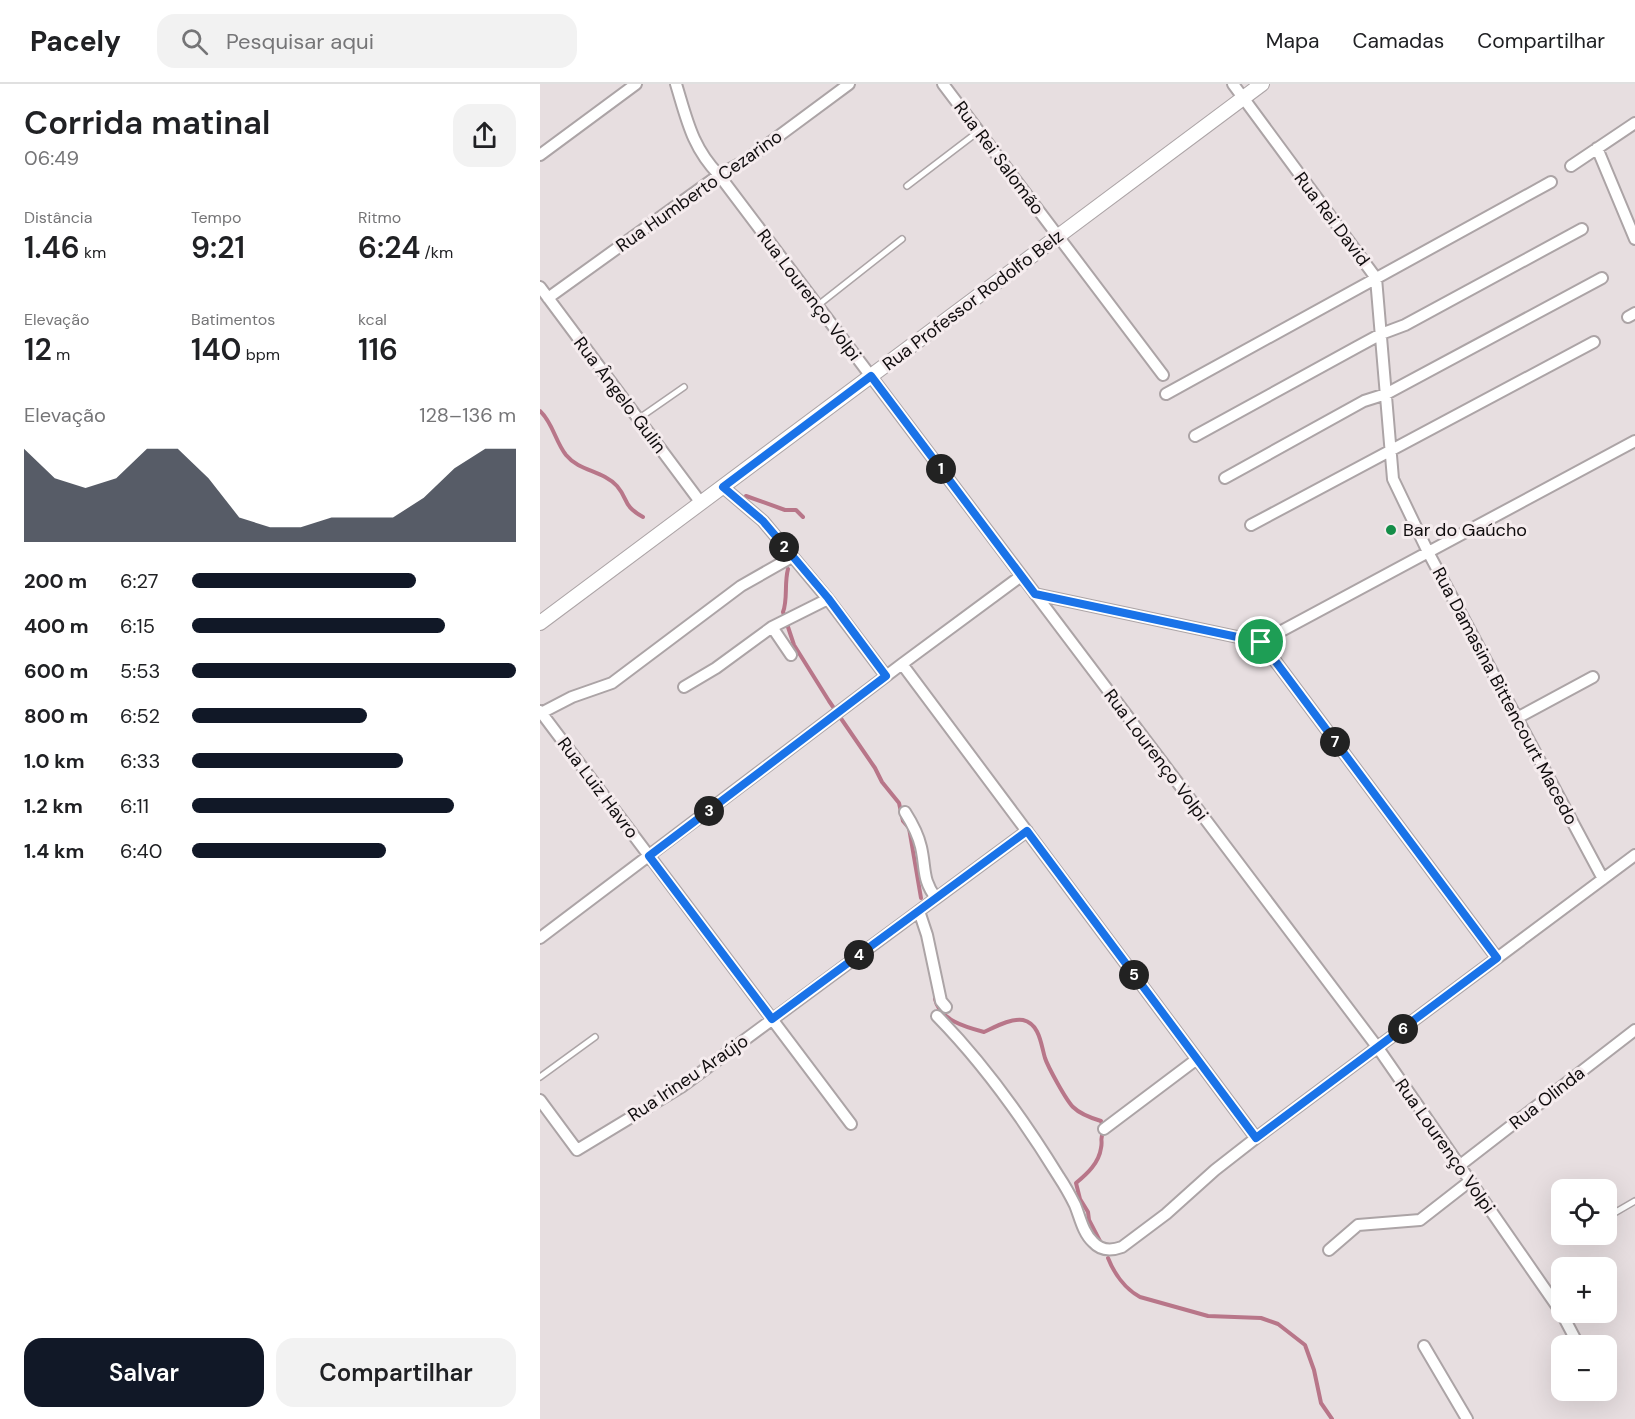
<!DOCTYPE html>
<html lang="pt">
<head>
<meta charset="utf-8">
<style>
	body { margin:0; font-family:"DM Sans",sans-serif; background:#f2f2f2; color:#202124; height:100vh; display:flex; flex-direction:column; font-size:22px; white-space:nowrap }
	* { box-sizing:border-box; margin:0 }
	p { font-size:20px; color:#757577 }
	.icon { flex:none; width:33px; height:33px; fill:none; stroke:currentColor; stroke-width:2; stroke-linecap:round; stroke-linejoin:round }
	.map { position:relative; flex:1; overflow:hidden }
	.panel { display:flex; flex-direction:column; background:#fff; width:540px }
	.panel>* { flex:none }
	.tools { position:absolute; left:1011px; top:1095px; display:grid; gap:12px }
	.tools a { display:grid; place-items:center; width:66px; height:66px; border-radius:12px; background:#fff; box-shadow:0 6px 24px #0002; font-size:30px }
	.pin { position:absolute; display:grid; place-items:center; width:51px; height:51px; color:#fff; margin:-26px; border:3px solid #fff; border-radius:50%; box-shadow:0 2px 6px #0007 }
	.km { position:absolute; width:30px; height:30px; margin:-15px; border-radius:50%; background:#222; color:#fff; font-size:16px; line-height:30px; text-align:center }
	.round { display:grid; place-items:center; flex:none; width:63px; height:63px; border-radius:18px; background:#f2f2f2 }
	.overview { display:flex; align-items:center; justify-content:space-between; height:102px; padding:0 24px }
	h1 { font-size:33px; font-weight:600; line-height:45px }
	.metrics { display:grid; grid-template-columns:repeat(3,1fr); gap:9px; height:102px; padding:6px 24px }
	.metrics div { display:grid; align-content:center }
	.metrics b { font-size:30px; font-weight:600 }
	.metrics small { font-size:16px; font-weight:400 }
	.metrics p { font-size:16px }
	.chart { height:168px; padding:12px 24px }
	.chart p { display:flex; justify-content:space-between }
	.chart svg { width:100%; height:108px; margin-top:6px; fill:#111827; opacity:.7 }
	.cta { display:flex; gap:12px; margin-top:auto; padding:12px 24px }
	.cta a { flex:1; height:69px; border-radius:18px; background:#111827; color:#fff; font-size:24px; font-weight:600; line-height:69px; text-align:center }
	.cta a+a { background:#f2f2f2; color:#202124 }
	ul { padding:0 24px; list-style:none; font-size:20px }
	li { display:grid; grid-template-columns:96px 72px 1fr; align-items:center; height:45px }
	li i { height:15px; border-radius:8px; background:#111827 }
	header { display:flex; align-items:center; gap:36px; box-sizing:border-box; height:84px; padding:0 30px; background:#fff; border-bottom:2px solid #e0e0e0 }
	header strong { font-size:28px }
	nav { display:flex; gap:33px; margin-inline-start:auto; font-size:21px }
	.search { width:420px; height:54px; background:#f2f2f2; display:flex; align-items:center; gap:15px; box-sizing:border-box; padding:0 21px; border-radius:18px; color:#757577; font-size:22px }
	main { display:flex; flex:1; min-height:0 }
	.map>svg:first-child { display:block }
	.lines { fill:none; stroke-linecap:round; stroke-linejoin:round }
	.stream { stroke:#b87689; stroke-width:4 }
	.service-casing { stroke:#aca4a6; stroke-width:8 }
	.minor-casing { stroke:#aca4a6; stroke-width:14 }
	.tertiary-casing { stroke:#aca4a6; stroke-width:16 }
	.service { stroke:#fff; stroke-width:5 }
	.minor { stroke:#fff; stroke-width:10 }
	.tertiary { stroke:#fff; stroke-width:14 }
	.route-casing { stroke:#fff; stroke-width:12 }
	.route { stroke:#1a73e8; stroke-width:8 }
	.poi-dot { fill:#148d48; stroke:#f5ecee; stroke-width:2 }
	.labels { text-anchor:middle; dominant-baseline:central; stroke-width:6; stroke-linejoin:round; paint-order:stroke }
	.street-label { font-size:18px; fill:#100d0e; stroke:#f5ecee }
	.poi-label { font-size:18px; fill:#100d0e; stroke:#f5ecee; text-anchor:start }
</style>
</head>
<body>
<header>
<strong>Pacely</strong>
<div class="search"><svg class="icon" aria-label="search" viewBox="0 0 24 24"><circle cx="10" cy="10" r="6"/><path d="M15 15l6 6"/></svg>Pesquisar aqui</div>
<nav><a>Mapa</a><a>Camadas</a><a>Compartilhar</a></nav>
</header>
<main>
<section class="panel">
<div class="overview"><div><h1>Corrida matinal</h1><p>06:49</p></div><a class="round"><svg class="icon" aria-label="share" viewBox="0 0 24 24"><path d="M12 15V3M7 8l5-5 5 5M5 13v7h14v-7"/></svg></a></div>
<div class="metrics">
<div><p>Distância</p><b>1.46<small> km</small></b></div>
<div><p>Tempo</p><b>9:21</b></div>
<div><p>Ritmo</p><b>6:24<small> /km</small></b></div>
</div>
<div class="metrics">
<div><p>Elevação</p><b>12<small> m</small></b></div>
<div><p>Batimentos</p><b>140<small> bpm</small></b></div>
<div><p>kcal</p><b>116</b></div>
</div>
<div class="chart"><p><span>Elevação</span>128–136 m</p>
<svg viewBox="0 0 160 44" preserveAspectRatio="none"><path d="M0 44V6L10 18L20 22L30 18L40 6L50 6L60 18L70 34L80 38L90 38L100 34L110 34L120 34L130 26L140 14L150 6L160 6V44z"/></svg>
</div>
<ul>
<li><b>200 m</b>6:27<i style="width:69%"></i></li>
<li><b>400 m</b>6:15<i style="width:78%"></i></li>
<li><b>600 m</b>5:53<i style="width:100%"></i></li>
<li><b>800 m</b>6:52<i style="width:54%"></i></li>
<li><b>1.0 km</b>6:33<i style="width:65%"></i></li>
<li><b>1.2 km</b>6:11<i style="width:81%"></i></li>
<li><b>1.4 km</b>6:40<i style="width:60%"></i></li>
</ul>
<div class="cta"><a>Salvar</a><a>Compartilhar</a></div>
</section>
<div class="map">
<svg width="1095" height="1335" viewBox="0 0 1095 1335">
	<rect width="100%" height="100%" fill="#e7dee0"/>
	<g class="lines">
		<path class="stream" d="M 0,327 C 13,339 15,357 26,371 C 40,388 62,386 77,402 C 89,416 82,421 103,433
			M 206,412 L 245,426 L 256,426 L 263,433
			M 248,485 C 244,500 248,515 243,528 L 254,561 L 289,617 L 335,684 L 342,698 L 359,719 L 363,737 L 369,744 L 381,814
			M 395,915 C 400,936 425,943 444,948 C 455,943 471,934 483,936 C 500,940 501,961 505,974 C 508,983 526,1016 533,1023 C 540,1030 551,1034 561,1037 L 564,1046 C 559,1055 563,1056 561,1064 C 559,1079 547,1090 536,1099 L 540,1115 L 548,1128 L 549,1136 L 562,1161
			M 568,1174 C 574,1189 585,1205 600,1213 L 668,1232 L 721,1234 L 738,1240 L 765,1261 L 774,1286 L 781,1319 L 792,1335"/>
		<g class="service-casing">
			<path id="service" d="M 367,102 L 439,47
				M 277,222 L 362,155
				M 98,335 L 144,303
				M 0,993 L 55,953
				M 1076,1128 L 1095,1117"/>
		</g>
		<g class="minor-casing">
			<path id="minor" d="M 136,0 C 147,36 152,63 179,91 L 838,964 L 1021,1228 L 1039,1262
				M 403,0 L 623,291
				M 693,0 L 836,194 L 853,395 L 888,468 L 1063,795
				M 1057,64 L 1095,155
				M 0,71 L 96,0
				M 1031,82 L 1095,39
				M 0,203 L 161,419
				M 8,214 L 179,91 L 205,77 L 309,0
				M 1088,233 L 1095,229
				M 626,310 L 1011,98
				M 655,352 L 817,263 L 841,250 L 865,241 L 1042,145
				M 685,394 L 824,317 L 846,310 L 1062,194
				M 183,403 L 223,437 L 288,515 L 346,592
				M 711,441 L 1054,258
				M 495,510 L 721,558 L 1095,357
				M 232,543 L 251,571
				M 721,558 L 957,874
				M 362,580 L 716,1054
				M 144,603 L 176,584 L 232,543 L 288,515
				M 0,627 L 311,1040
				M 1,629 L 32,613 L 72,599 L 201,502 L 252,473
				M 977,634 L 1053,593
				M 365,728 C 372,739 378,750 381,763 C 386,785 382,796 396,814
				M 379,827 L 387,851 L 401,917 L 406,923
				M 0,854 L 362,580 L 481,492
				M 397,932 C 444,980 484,1036 519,1093 C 525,1102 530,1111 535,1121 C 540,1133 543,1149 553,1158 C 561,1167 571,1167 582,1163 L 626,1130 L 675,1086 L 716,1054 L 1095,771
				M 0,1016 L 37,1066 L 141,1003 L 487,747
				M 564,1045 L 657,975
				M 919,1082 L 1095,946
				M 789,1166 L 818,1141 L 880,1136 L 930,1097
				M 884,1262 L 927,1335"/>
		</g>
		<g class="tertiary-casing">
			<path id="tertiary" d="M 0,539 L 722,0"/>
		</g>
		<use href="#service" class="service"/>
		<use href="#minor" class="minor"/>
		<use href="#tertiary" class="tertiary"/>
	</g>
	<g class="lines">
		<g class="route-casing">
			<path id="route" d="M 331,292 L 495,510 L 721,558 L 957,874 L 716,1054 L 487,747 L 232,935 L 109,772 L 346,592 L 288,514 L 223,437 L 183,403 Z"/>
		</g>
		<use href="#route" class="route"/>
	</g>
	<circle class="poi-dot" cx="851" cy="446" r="6"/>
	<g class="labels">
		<g class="street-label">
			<text transform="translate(459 74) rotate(53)">Rua Rei Salomão</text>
			<text transform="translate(159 107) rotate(-35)">Rua Humberto Cezarino</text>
			<text transform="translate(792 135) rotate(53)">Rua Rei David</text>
			<text transform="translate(269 211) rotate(53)">Rua Lourenço Volpi</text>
			<text transform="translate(433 216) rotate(-37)">Rua Professor Rodolfo Belz</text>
			<text transform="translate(80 311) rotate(53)">Rua Ângelo Gulin</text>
			<text transform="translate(965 612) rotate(62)">Rua Damasina Bittencourt Macedo</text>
			<text transform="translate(616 671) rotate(53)">Rua Lourenço Volpi</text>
			<text transform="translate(58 704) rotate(53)">Rua Luiz Havro</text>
			<text transform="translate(148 994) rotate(-34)">Rua Irineu Araújo</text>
			<text transform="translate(1007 1014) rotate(-38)">Rua Olinda</text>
			<text transform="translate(905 1062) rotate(55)">Rua Lourenço Volpi</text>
		</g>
		<g class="poi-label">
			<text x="863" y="446">Bar do Gaúcho</text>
		</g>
	</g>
</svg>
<div class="tools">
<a><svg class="icon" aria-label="locate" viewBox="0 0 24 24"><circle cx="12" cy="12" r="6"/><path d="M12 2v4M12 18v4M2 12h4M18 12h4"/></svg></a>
<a>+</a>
<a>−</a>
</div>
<div class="pin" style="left:721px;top:558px;background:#1e9e55"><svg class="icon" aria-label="arrive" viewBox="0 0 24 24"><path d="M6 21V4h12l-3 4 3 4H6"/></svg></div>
<b class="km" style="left:401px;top:385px">1</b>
<b class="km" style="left:244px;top:463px">2</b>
<b class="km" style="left:169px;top:727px">3</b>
<b class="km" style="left:319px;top:871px">4</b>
<b class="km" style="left:594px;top:891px">5</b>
<b class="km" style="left:863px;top:945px">6</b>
<b class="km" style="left:795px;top:658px">7</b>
</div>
</main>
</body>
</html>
